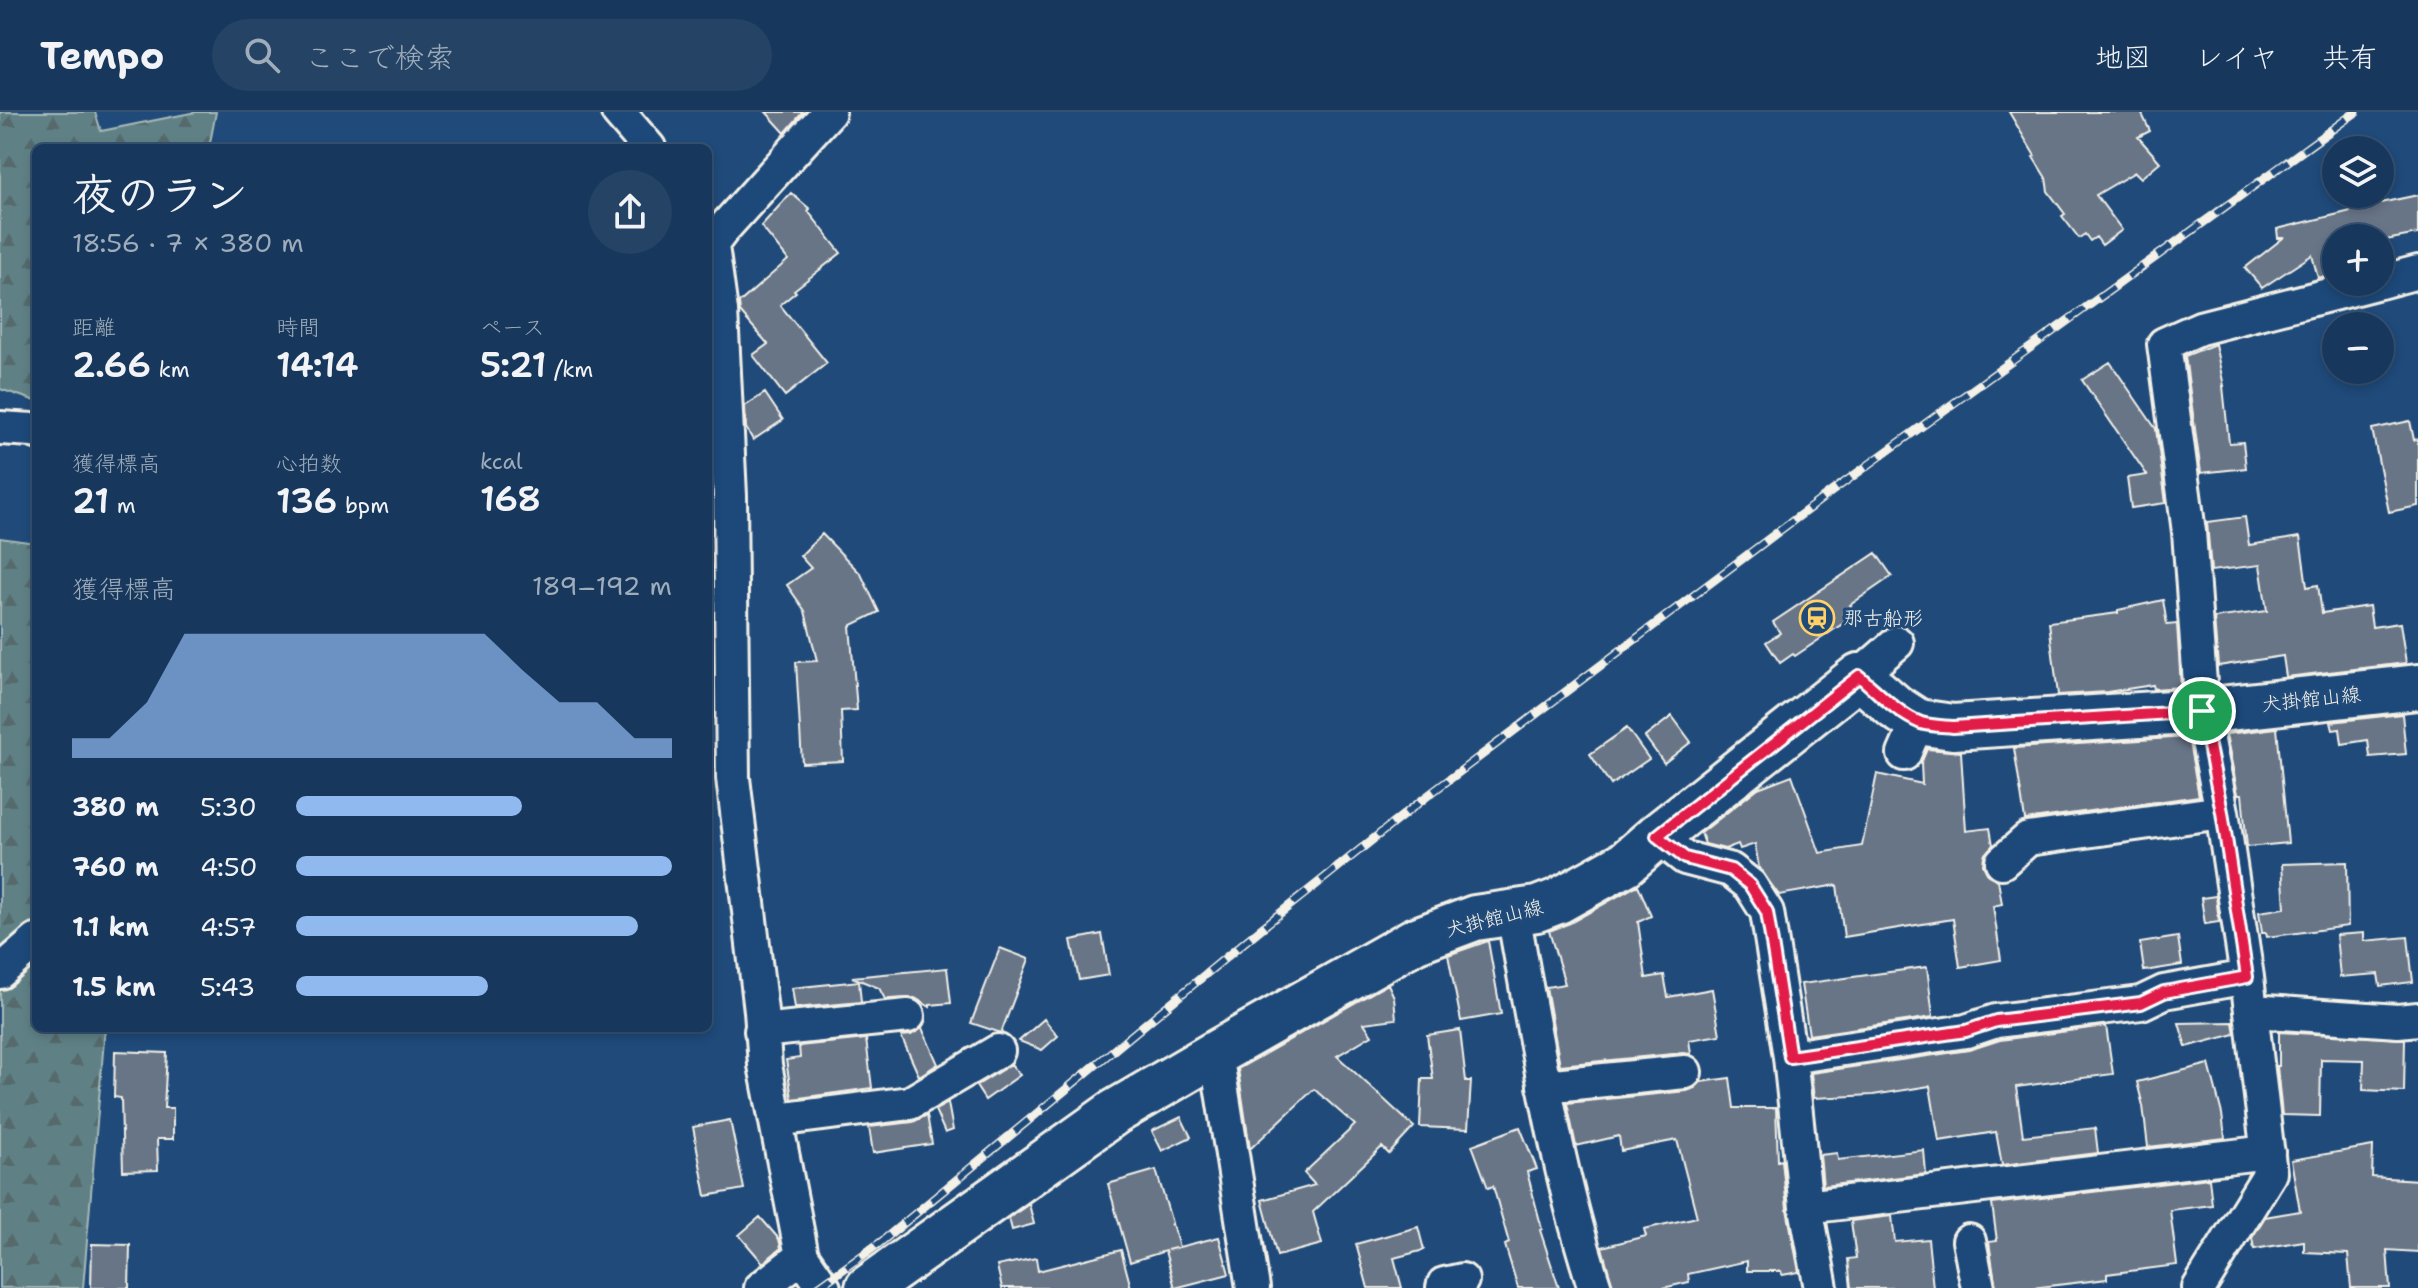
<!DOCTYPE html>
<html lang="ja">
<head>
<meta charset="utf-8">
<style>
	body { margin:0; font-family:"Shantell Sans","Klee One",sans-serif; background:#244365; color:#f1f3f6; height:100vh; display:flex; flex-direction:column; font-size:30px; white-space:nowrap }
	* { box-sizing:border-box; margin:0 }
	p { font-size:26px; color:#9eacbb }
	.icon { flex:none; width:44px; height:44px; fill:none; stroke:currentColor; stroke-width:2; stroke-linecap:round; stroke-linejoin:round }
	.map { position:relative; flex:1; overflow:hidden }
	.drawer { position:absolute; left:32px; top:32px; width:680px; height:888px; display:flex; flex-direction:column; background:#17385c; border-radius:12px; box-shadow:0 4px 12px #0003,0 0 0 2px #365272 }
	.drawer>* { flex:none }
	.buttons { position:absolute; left:2322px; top:24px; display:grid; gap:16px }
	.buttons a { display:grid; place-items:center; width:72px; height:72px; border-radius:50%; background:#17385c; box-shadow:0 4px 12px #0003,0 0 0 2px #365272; font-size:40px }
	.pin { position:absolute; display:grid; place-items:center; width:68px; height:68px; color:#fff; margin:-34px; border:4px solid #fff; border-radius:50%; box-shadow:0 2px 8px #0007 }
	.round { display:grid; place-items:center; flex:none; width:84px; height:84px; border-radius:42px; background:#244365 }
	.headline { display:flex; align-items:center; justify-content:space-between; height:136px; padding:0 40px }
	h1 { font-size:44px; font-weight:600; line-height:60px }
	.metrics { display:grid; grid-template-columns:repeat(3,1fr); gap:12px; height:136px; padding:8px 40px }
	.metrics div { display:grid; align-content:center }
	.metrics b { font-size:34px; font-weight:600 }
	.metrics small { font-size:22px; font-weight:400 }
	.metrics p { font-size:22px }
	.chart { height:224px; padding:16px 40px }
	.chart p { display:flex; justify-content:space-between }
	.chart svg { width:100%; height:144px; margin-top:8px; fill:#90b9f0; opacity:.7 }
	ul { padding:0 40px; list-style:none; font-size:26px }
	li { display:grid; grid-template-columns:128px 96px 1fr; align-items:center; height:60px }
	li i { height:20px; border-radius:10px; background:#90b9f0 }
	header { display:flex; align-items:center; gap:48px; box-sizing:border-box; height:112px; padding:0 40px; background:#17385c; border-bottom:2px solid #365272 }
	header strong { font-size:38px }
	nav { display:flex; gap:44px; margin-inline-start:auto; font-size:28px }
	.search { width:560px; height:72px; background:#244365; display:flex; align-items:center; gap:20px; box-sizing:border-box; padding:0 28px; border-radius:44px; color:#9eacbb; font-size:30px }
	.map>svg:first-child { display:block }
	.forest { fill:url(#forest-firs); stroke:#a9b9b7; stroke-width:2 }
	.building { fill:#687487; stroke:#f4f1e8; stroke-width:2 }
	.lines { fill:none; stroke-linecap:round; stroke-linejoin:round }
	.minor-casing { stroke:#f4f1e8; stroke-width:38 }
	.secondary-casing { stroke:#f4f1e8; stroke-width:50 }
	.minor { stroke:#1f4a7a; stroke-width:32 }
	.secondary { stroke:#1f4a7a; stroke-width:44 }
	.rail-casing { stroke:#f4f1e8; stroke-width:9 }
	.rail { stroke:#1f4a7a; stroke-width:6; stroke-dasharray:18; stroke-linecap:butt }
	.route-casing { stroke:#fff; stroke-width:16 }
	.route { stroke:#e11d48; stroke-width:10 }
	.labels { text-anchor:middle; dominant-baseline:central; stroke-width:6; stroke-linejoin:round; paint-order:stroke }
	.poi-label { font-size:20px; fill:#f4f1e8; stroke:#1f4a7a; text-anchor:start }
	.street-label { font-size:20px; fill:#f4f1e8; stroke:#1f4a7a }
</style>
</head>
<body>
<header>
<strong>Tempo</strong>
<div class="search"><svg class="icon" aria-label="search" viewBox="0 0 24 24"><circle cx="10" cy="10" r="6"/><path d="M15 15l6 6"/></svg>ここで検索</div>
<nav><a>地図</a><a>レイヤ</a><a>共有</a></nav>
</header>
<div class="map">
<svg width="2418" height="1176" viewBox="0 0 2418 1176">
	<defs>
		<pattern id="forest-firs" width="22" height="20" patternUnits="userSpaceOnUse" patternTransform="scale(2)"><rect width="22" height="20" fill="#5e8186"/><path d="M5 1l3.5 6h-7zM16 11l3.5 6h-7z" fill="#566a6c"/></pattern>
	</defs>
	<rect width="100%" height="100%" fill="#1f4a7a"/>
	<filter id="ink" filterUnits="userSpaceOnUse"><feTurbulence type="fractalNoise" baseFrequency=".0125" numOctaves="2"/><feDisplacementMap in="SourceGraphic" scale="16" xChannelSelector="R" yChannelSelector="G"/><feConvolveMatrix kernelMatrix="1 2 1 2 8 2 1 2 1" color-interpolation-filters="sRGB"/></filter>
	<g filter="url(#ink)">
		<path class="forest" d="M 0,0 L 95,0 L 101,19 L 196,0 L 216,0 L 209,36 L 36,36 L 36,289 L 0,277 Z
			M 0,426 L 36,431 L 36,916 L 105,916 L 83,1176 L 0,1176 Z"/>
		<path class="building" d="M 766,0 L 803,0 L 785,21 Z
			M 2009,0 L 2141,0 L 2150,19 L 2138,25 L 2160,50 L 2141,66 L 2135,60 L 2096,83 L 2122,118 L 2102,133 L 2096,125 L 2090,129 L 2085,122 L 2079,126 L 2062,104 L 2065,102 L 2048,79 L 2046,66 L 2033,45 L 2035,44 Z
			M 791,81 L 810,97 L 808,99 L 841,141 L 794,178 L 796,180 L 780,193 L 827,251 L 785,284 L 753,243 L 768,232 L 740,200 L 739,191 L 788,148 L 761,114 Z
			M 2362,82 L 2377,82 L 2380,91 L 2418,83 L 2418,122 L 2380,129 L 2380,126 L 2336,126 L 2336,161 L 2318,166 L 2312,143 L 2262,176 L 2245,156 L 2283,126 L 2278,126 L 2277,117 L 2351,99 L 2347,87 Z
			M 2215,232 L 2224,274 L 2223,274 L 2229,331 L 2243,330 L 2246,356 L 2201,361 L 2185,244 Z
			M 2110,250 L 2156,317 L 2166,391 L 2131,396 L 2127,366 L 2147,363 L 2082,268 Z
			M 765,281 L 783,308 L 753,328 L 746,316 L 745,294 Z
			M 2410,309 L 2414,328 L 2418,327 L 2418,394 L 2389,400 L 2372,317 Z
			M 2245,405 L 2249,433 L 2300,425 L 2307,475 L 2318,473 L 2322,501 L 2369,494 L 2372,515 L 2400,511 L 2406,551 L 2286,565 L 2283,544 L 2218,554 L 2214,506 L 2267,499 L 2260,453 L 2211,459 L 2207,410 Z
			M 822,422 L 861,462 L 879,500 L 850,514 L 857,598 L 841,599 L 843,649 L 802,651 L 796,550 L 817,549 L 805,499 L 787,473 L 811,456 L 800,444 Z
			M 1876,441 L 1892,464 L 1850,493 L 1857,502 L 1795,544 L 1793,542 L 1780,551 L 1766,530 L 1780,521 L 1773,510 Z
			M 2163,488 L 2167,513 L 2177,512 L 2181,575 L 2154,577 L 2153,573 L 2107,580 L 2058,583 L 2049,510 L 2118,501 L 2118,498 Z
			M 2402,602 L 2406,642 L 2370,645 L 2368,628 L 2342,632 L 2340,617 L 2333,618 L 2331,610 Z
			M 1672,604 L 1691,630 L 1664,651 L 1645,625 Z
			M 1627,616 L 1649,647 L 1611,673 L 1590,642 Z
			M 2277,616 L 2288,731 L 2247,735 L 2242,682 L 2238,682 L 2226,622 Z
			M 2188,625 L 2199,684 L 2025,708 L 2014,636 Z
			M 1927,637 L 1961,640 L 1966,719 L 1990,716 L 1993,733 L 1984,743 L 1983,753 L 1988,763 L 1998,768 L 2002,792 L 1993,794 L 2001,848 L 1960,855 L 1953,807 L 1844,825 L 1837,773 L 1779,783 L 1759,756 L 1755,732 L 1740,737 L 1738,732 L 1725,737 L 1705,732 L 1701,721 L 1758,676 L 1792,663 L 1820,741 L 1862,734 L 1877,662 L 1922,672 L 1921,651 Z
			M 2347,750 L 2348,814 L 2267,825 L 2266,821 L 2262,821 L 2259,800 L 2285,796 L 2282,752 Z
			M 1638,773 L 1651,804 L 1638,810 L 1646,866 L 1664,863 L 1668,885 L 1712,877 L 1720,923 L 1689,928 L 1691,942 L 1683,941 L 1560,953 L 1546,875 L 1565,872 L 1549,819 L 1570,811 Z
			M 2216,784 L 2219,810 L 2205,812 L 2201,786 Z
			M 2364,821 L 2364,829 L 2408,825 L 2413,870 L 2380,874 L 2378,862 L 2340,865 L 2336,823 Z
			M 1102,822 L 1109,863 L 1079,868 L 1071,828 Z
			M 2178,825 L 2182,853 L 2144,859 L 2140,831 Z
			M 1488,829 L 1501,902 L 1461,909 L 1448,843 Z
			M 1000,836 L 1029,847 L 1001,921 L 971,911 Z
			M 1927,855 L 1933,905 L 1809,923 L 1801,872 Z
			M 947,856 L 951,891 L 930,893 L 930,895 L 915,886 L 885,887 L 879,876 L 852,865 Z
			M 859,869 L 861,890 L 795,896 L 792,876 Z
			M 1388,872 L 1394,885 L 1396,907 L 1364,911 L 1372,923 L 1337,944 L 1414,1015 L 1389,1042 L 1382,1035 L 1313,1100 L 1322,1132 L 1277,1144 L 1262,1088 L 1315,1073 L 1304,1061 L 1355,1013 L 1314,977 L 1250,1037 L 1238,957 Z
			M 1044,907 L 1058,924 L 1042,938 L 1019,929 Z
			M 2233,910 L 2235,922 L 2186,935 L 2179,911 Z
			M 2106,914 L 2113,962 L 2016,975 L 2023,1024 L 2095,1016 L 2098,1041 L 2002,1053 L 1996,1020 L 1939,1029 L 1930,974 L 1873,983 L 1814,986 L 1811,961 L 1969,938 L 2000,928 Z
			M 922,916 L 938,952 L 919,964 L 901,924 L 911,923 Z
			M 1460,918 L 1466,969 L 1471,969 L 1468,1017 L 1420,1015 L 1422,967 L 1433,967 L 1427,923 Z
			M 2279,920 L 2405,927 L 2404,980 L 2363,978 L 2364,948 L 2321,947 L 2320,1004 L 2282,1003 L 2277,954 L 2279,954 Z
			M 866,927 L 872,976 L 792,987 L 786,948 L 800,946 L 799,934 Z
			M 115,939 L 167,941 L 164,996 L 173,996 L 173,1027 L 157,1027 L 158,1058 L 123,1059 L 121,986 L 114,985 Z
			M 1011,952 L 1020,963 L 985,988 L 976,974 Z
			M 2209,952 L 2222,1002 L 2225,1026 L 2148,1035 L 2143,994 L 2137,970 Z
			M 1730,966 L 1734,996 L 1776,996 L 1778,1049 L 1782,1048 L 1787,1097 L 1799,1160 L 1782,1163 L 1781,1159 L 1747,1159 L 1747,1149 L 1688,1162 L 1689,1170 L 1663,1176 L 1613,1176 L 1602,1135 L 1646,1124 L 1644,1117 L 1697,1105 L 1677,1028 L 1621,1039 L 1619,1024 L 1576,1034 L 1567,991 L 1687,979 L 1695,976 L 1701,970 Z
			M 948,991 L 953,1018 L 945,1021 L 935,998 Z
			M 927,1003 L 932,1032 L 873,1041 L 869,1015 L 913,1010 Z
			M 1181,1005 L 1191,1025 L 1162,1039 L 1152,1019 Z
			M 730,1008 L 744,1077 L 706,1084 L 693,1015 Z
			M 1520,1015 L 1537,1057 L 1527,1060 L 1542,1117 L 1540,1118 L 1559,1176 L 1518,1176 L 1505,1133 L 1509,1131 L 1493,1074 L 1488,1076 L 1472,1033 Z
			M 2373,1034 L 2372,1065 L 2418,1068 L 2418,1140 L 2387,1138 L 2390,1176 L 2351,1176 L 2348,1142 L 2304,1140 L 2304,1129 L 2254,1137 L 2252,1126 L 2265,1105 L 2300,1099 L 2291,1048 Z
			M 1924,1038 L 1926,1062 L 1823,1074 L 1820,1043 L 1837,1041 L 1838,1048 Z
			M 1156,1058 L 1172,1111 L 1170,1113 L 1172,1112 L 1179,1135 L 1167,1138 L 1219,1125 L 1229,1162 L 1175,1176 L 1165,1139 L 1130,1150 L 1108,1072 Z
			M 2209,1066 L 2212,1093 L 2170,1098 L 2177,1153 L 2107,1162 L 2107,1167 L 2032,1176 L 1996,1176 L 1989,1130 L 1997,1129 L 1992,1092 Z
			M 1029,1092 L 1034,1112 L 1012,1118 L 1009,1106 Z
			M 1892,1104 L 1895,1130 L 1928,1127 L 1933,1176 L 1851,1176 L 1848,1147 L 1856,1146 L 1851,1109 Z
			M 760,1105 L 779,1127 L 781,1136 L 763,1151 L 739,1123 Z
			M 1418,1115 L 1424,1138 L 1394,1146 L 1402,1176 L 1368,1176 L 1356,1132 Z
			M 92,1132 L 130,1133 L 129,1176 L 91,1176 Z
			M 1121,1138 L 1131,1176 L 1002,1176 L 997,1154 L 1036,1146 L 1038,1159 Z"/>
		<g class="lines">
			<g class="minor-casing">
				<path id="minor" d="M 618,0 L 649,36
					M 712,134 L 721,199 L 730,384 L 733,666 L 761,899 L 765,953 L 802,1144 L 824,1176
					M 708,137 L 724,116 L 829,0
					M 2380,170 L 2418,160
					M 0,316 L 33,318 L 36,320
					M 1859,564 L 1897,531
					M 1904,642 L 1918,610
					M 1657,724 L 1685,746 L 1731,758 L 1750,773 L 1767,800 L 1790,945 L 1806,1095 L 1821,1176
					M 2002,750 L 2028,727 L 2222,700
					M 1513,801 C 1536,927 1555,1054 1595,1176
					M 0,860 L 36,829
					M 2252,899 L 2398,909 L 2418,907
					M 761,919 L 908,904
					M 1216,941 L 1253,1176
					M 1790,945 L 1966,919 L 1996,909 L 2141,891 L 2164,880 L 2247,865
					M 1544,974 L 1685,960
					M 776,1008 L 910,991 L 998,939
					M 1806,1095 L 2268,1040
					M 1969,1129 L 1978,1176
					M 761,1176 L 802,1144
					M 1443,1176 L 1444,1172 L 1462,1168
					M 2199,1176 L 2270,1061 L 2247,865 L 2222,700 L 2202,599 L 2189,420 L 2164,232 L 2200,216 L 2379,170"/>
			</g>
			<g class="secondary-casing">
				<path id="secondary" d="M 868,1176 L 1115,1000 L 1216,941 L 1414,829 L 1475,806 L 1537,797 L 1558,789 L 1626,751 L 1657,724 L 1859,564 L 1895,595 L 1918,610 L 1953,615 L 2202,599 L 2418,575"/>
			</g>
			<use href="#minor" class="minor"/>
			<use href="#secondary" class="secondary"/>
			<g class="rail-casing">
				<path id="rail" d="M 817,1176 L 881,1130 L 1258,819 L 1426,685 L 1831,380 L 2356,0"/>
			</g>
			<use href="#rail" class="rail"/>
		</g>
	</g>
	<g class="lines" filter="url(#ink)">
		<g class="route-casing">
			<path id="route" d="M 1859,564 C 1878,580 1898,602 1921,611 C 1931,614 1942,614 1953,615 L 2202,599 L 2222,700 L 2247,865 L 2164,880 L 2141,891 L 1996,909 L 1966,919 L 1790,945 L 1767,800 L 1750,773 L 1731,758 L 1685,746 L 1657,724 Z"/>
		</g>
		<use href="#route" class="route"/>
	</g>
	<defs>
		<g id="station-ring" transform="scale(1.8)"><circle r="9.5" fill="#1f4a7a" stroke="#ffd166" stroke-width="1.5"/><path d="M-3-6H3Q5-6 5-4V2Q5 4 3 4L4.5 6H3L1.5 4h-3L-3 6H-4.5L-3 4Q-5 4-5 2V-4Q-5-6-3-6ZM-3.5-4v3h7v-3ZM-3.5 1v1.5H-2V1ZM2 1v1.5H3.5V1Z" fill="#ffd166"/></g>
	</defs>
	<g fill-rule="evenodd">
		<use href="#station-ring" x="1817" y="506"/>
	</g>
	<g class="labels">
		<g class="poi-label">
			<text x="1843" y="506">那古船形</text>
		</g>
		<g class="street-label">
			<text transform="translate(2311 587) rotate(-6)">犬掛館山線</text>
			<text transform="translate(1494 806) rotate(-14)">犬掛館山線</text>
		</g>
	</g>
</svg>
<div class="buttons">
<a><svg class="icon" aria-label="layers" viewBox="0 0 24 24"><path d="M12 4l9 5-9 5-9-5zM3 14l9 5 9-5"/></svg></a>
<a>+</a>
<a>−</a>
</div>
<div class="pin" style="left:2202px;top:599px;background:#1e9e55"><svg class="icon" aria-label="arrive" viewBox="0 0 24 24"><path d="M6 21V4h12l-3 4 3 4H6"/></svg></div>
<section class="drawer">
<div class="headline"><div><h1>夜のラン</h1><p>18:56 · 7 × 380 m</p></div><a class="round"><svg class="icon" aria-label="share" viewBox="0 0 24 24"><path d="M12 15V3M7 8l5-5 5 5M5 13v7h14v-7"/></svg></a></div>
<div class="metrics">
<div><p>距離</p><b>2.66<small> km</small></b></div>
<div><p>時間</p><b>14:14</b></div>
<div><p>ペース</p><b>5:21<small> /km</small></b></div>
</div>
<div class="metrics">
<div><p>獲得標高</p><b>21<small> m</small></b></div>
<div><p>心拍数</p><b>136<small> bpm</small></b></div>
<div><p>kcal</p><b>168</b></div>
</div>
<div class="chart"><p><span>獲得標高</span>189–192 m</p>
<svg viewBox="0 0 160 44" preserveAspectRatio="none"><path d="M0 44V38L10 38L20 27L30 6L40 6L50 6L60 6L70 6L80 6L90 6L100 6L110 6L120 17L130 27L140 27L150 38L160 38V44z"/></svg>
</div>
<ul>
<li><b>380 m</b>5:30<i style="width:60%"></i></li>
<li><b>760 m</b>4:50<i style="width:100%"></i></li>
<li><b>1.1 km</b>4:57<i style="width:91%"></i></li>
<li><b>1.5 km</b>5:43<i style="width:51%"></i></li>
</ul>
</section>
</div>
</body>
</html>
